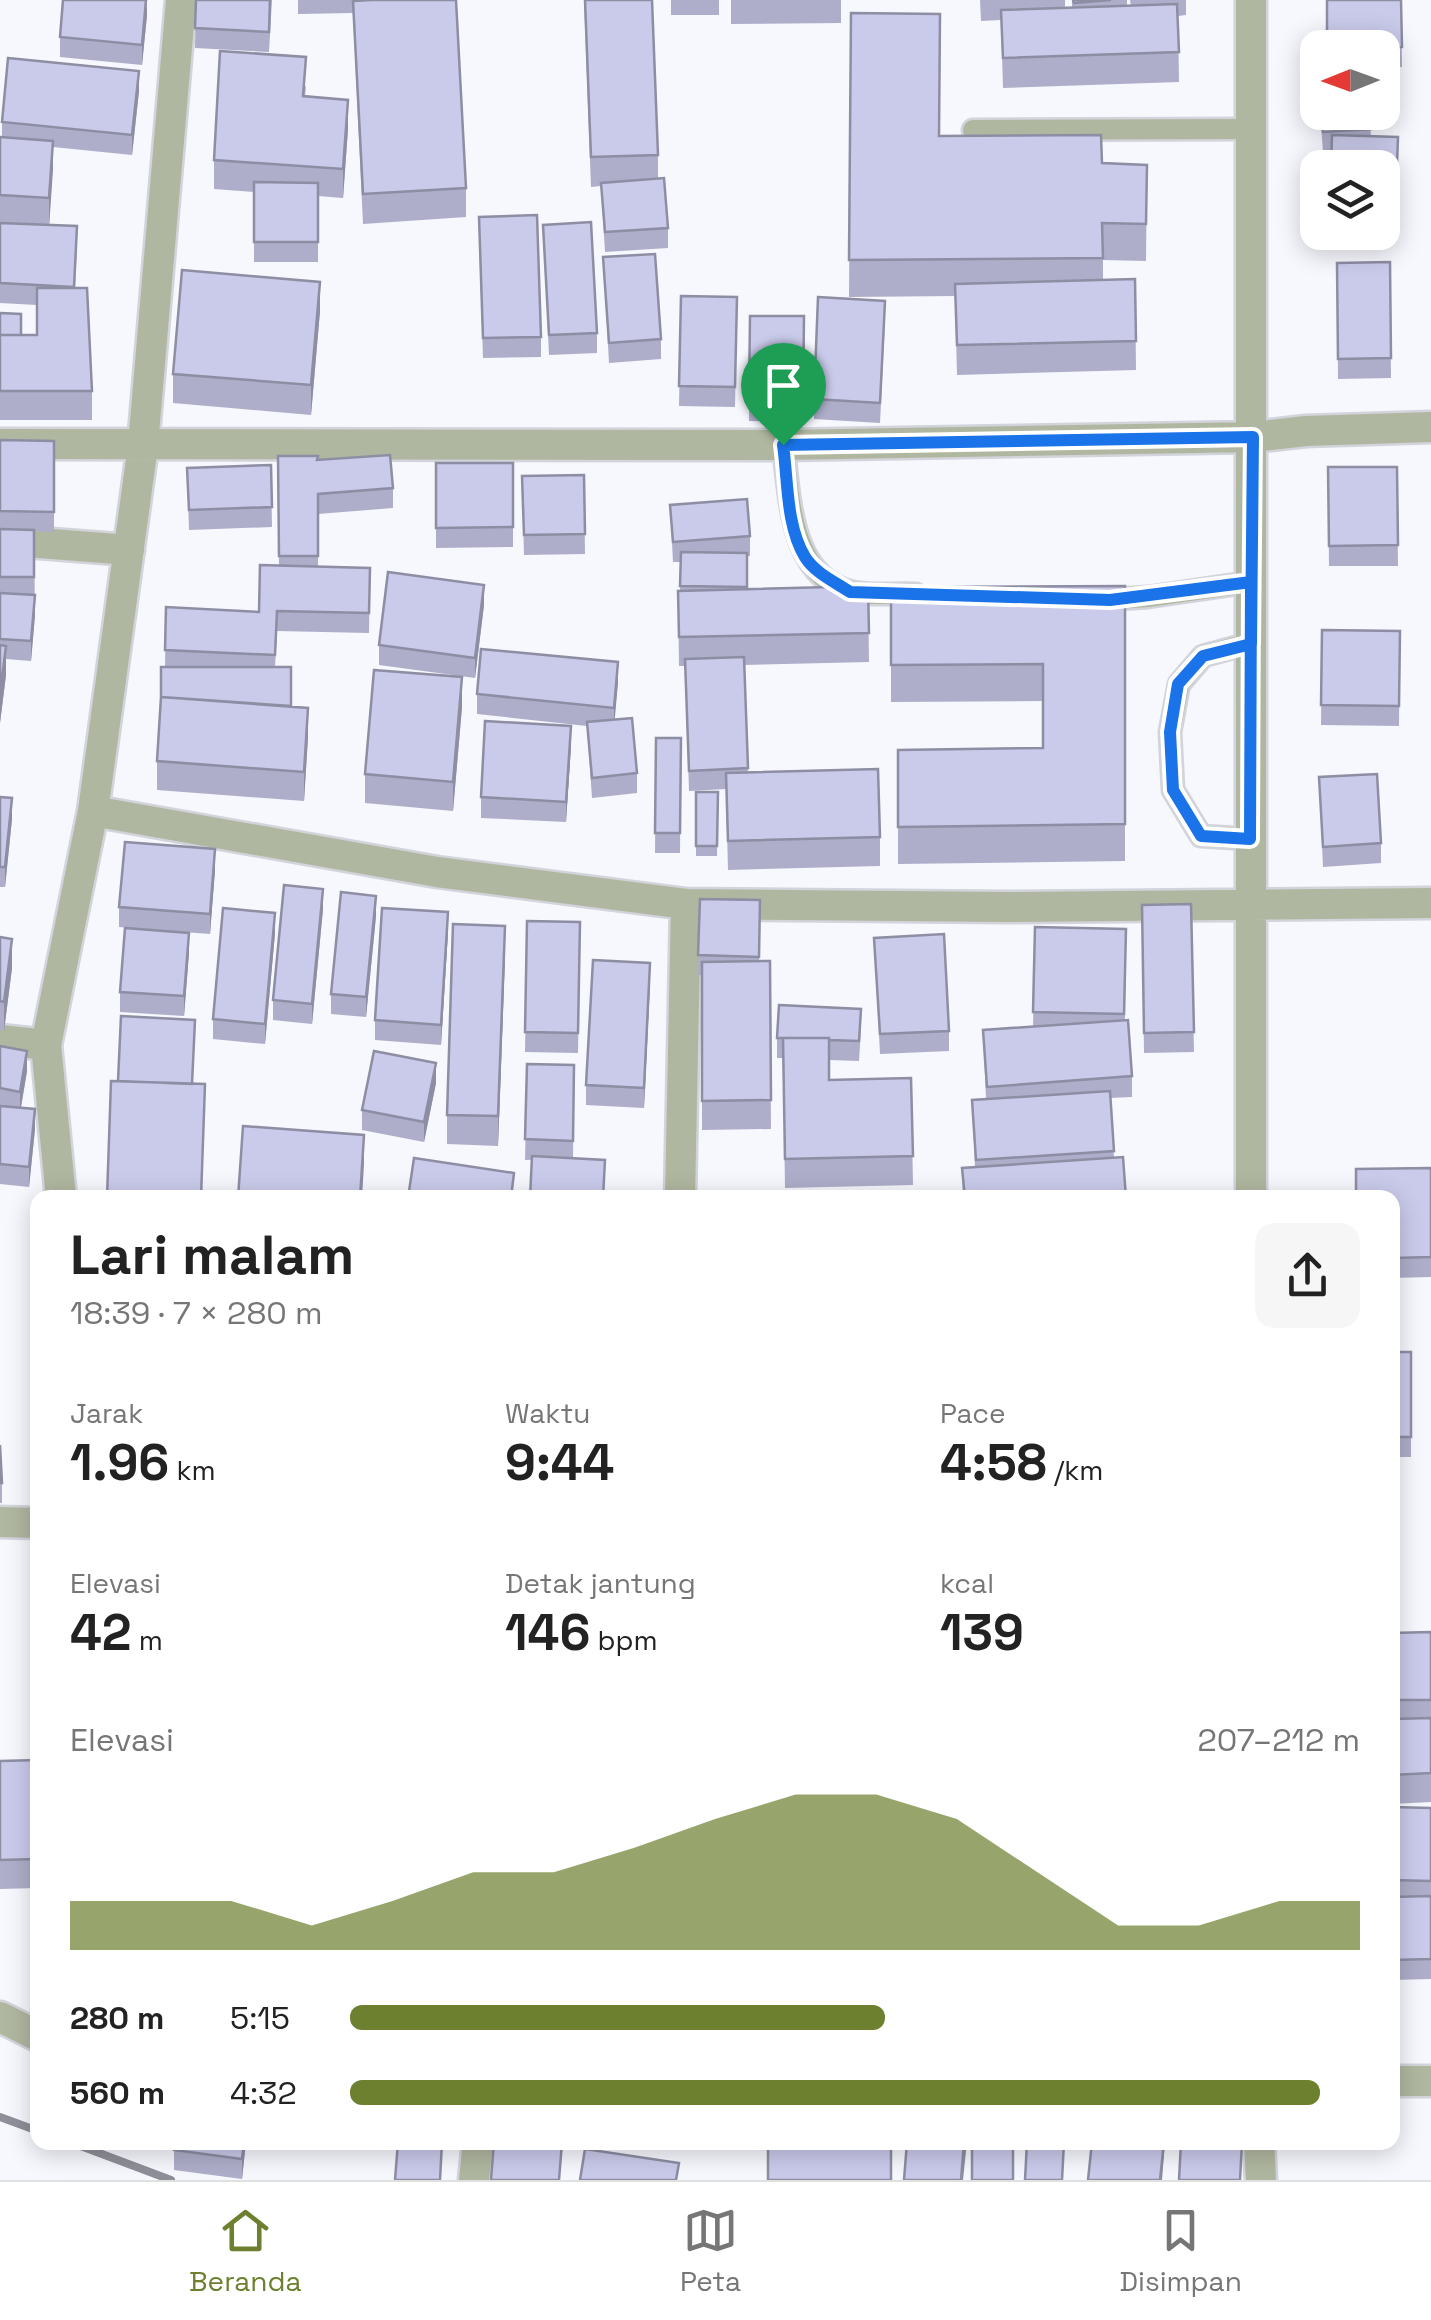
<!DOCTYPE html>
<html lang="id">
<head>
<meta charset="utf-8">
<style>
	body { margin:0; font-family:"Space Grotesk",sans-serif; background:#f6f6f6; color:#222; height:100vh; display:flex; flex-direction:column; font-size:38px; white-space:nowrap }
	* { box-sizing:border-box; margin:0 }
	p { font-size:32px; color:#767676 }
	.icon { flex:none; width:55px; height:55px; fill:none; stroke:currentColor; stroke-width:2; stroke-linecap:round; stroke-linejoin:round }
	.map { position:relative; flex:1; overflow:hidden }
	.side { position:absolute; left:30px; top:1190px; width:1370px; height:960px; display:flex; flex-direction:column; background:#fff; border-radius:20px; box-shadow:0 5px 25px #0003 }
	.side>* { flex:none }
	.needle { width:65px; rotate:269deg }
	.controls { position:absolute; left:1300px; top:30px; display:grid; gap:20px }
	.controls a { display:grid; place-items:center; width:100px; height:100px; border-radius:20px; background:#fff; box-shadow:0 5px 25px #0003; font-size:50px }
	.pin { position:absolute; display:grid; place-items:center; width:85px; height:85px; color:#fff; margin:-102px -42px; border-radius:50% 50% 50% 0; rotate:-45deg; box-shadow:0 0 10px #0007 }
	.pin .icon { rotate:45deg }
	.round { display:grid; place-items:center; flex:none; width:105px; height:105px; border-radius:20px; background:#f6f6f6 }
	.overview { display:flex; align-items:center; justify-content:space-between; height:170px; padding:0 40px }
	h1 { font-size:55px; font-weight:600; line-height:75px }
	.figures { display:grid; grid-template-columns:repeat(3,1fr); gap:15px; height:170px; padding:10px 40px }
	.figures div { display:grid; align-content:center }
	.figures b { font-size:50px; font-weight:600 }
	.figures small { font-size:28px; font-weight:400 }
	.figures p { font-size:28px }
	.chart { height:280px; padding:20px 40px }
	.chart p { display:flex; justify-content:space-between }
	.chart svg { width:100%; height:180px; margin-top:10px; fill:#6c8030; opacity:.7 }
	ul { padding:0 40px; list-style:none; font-size:32px }
	li { display:grid; grid-template-columns:160px 120px 1fr; align-items:center; height:75px }
	li i { height:25px; border-radius:12px; background:#6c8030 }
	.tab-bar { display:flex; justify-content:space-around; align-items:center; height:140px; border-top:2px solid #e0e0e0; background:#fff; font-size:28px; color:#767676 }
	.tab-bar a { display:grid; justify-items:center; gap:5px }
	.tab-bar .current { color:#6c8030 }
	.map>svg:first-child { display:block }
	.lines { fill:none; stroke-linecap:round; stroke-linejoin:round }
	.service-casing { stroke:#d3d3db; stroke-width:25 }
	.minor-casing { stroke:#d3d3db; stroke-width:35 }
	.service { stroke:#b0b7a0; stroke-width:20 }
	.minor { stroke:#b0b7a0; stroke-width:30 }
	.rail { stroke:#8f8f99; stroke-width:8 }
	.wall { fill:#aeaeca }
	.shaded-wall { fill:#8d8da4 }
	.building { fill:#cacaeb; stroke:#8d8da4; stroke-width:2.5 }
	.route-casing { stroke:#fff; stroke-width:20 }
	.route { stroke:#1a73e8; stroke-width:12 }
</style>
</head>
<body>
<div class="map">
<svg width="1431" height="2180" viewBox="0 0 1431 2180">
	<rect width="100%" height="100%" fill="#f7f7fe"/>
	<g class="lines">
		<g class="service-casing">
			<path id="service" d="M 973,130 L 1251,129
				M 783,445 C 790,495 789,578 853,592 C 872,596 896,593 916,594
				M 1100,600 L 1148,597 L 1251,582
				M 1250,839 L 1201,836 L 1173,790 L 1170,732 L 1179,684 L 1203,656 L 1251,643"/>
		</g>
		<g class="minor-casing">
			<path id="minor" d="M 0,444 L 783,445 L 1253,437 L 1306,431 L 1431,427
				M 0,540 L 129,550
				M 93,811 L 437,872 L 686,904 L 1006,907 L 1431,903
				M 0,1040 L 46,1045
				M 61,1198 L 46,1045 L 93,811 L 143,445 L 181,0
				M 680,1198 L 686,904
				M 1251,1198 L 1251,0
				M 0,1522 L 38,1523
				M 0,2017 L 38,2036
				M 1392,2081 L 1431,2081
				M 1259,2142 L 1261,2180
				M 474,2180 L 478,2142"/>
		</g>
		<use href="#service" class="service"/>
		<use href="#minor" class="minor"/>
		<path class="rail" d="M 0,2117 L 38,2131
			M 70,2142 L 171,2180"/>
	</g>
	<path class="wall" d="M 196,0 L 272,0 L 269,52 L 195,48 Z
		M 298,0 L 456,0 L 466,188 L 466,217 L 363,224 L 353,13 L 298,14 Z
		M 584,0 L 658,155 L 658,179 L 668,228 L 668,248 L 605,252 L 601,186 L 591,187 Z
		M 671,0 L 719,0 L 719,15 L 671,15 Z
		M 731,0 L 841,0 L 841,23 L 731,24 Z
		M 980,0 L 1065,0 L 1065,8 L 1072,8 L 1072,0 L 1127,0 L 1127,6 L 1131,6 L 1130,0 L 1186,0 L 1186,15 L 1178,16 L 1179,82 L 1003,88 L 1001,20 L 981,21 Z
		M 1401,0 L 1402,67 L 1382,67 L 1382,48 Z
		M 851,13 L 939,136 L 1102,163 L 1147,165 L 1146,261 L 1103,260 L 1103,280 L 1135,279 L 1136,370 L 957,375 L 955,296 L 849,297 Z
		M 147,15 L 142,65 L 60,57 L 60,37 Z
		M 306,86 L 305,97 L 348,129 L 343,198 L 318,196 L 318,262 L 254,262 L 254,192 L 214,189 L 214,160 Z
		M 139,91 L 132,155 L 53,147 L 49,225 L 77,246 L 75,288 L 92,391 L 92,420 L 0,420 L 0,313 L 21,335 L 37,335 L 37,305 L 0,303 L 0,137 L 2,137 L 2,122 Z
		M 1320,112 L 1369,112 L 1371,136 L 1398,137 L 1395,238 L 1329,235 L 1329,232 L 1382,232 L 1382,168 L 1331,152 L 1323,152 Z
		M 543,225 L 597,333 L 597,353 L 549,355 Z
		M 479,237 L 541,337 L 541,357 L 483,358 Z
		M 603,257 L 661,339 L 661,359 L 609,363 Z
		M 1390,262 L 1391,378 L 1338,379 L 1337,263 Z
		M 681,296 L 737,297 L 735,407 L 679,406 Z
		M 320,311 L 311,415 L 173,403 L 173,374 Z
		M 750,316 L 804,316 L 803,422 L 749,421 Z
		M 885,321 L 880,423 L 814,419 L 814,399 Z
		M 0,440 L 54,441 L 54,532 L 34,531 L 35,615 L 31,661 L 6,659 L 6,675 L 0,723 Z
		M 278,456 L 318,460 L 393,488 L 393,508 L 318,514 L 318,567 L 370,568 L 369,633 L 277,631 L 275,667 L 291,707 L 308,737 L 304,801 L 157,790 L 157,761 L 165,667 L 166,607 L 259,612 L 279,566 Z
		M 436,463 L 513,463 L 513,547 L 436,548 Z
		M 271,465 L 272,527 L 189,530 L 187,468 Z
		M 1328,467 L 1397,467 L 1398,566 L 1329,566 Z
		M 584,475 L 585,554 L 524,555 L 522,476 Z
		M 670,505 L 750,536 L 750,556 L 747,556 L 747,590 L 868,586 L 869,662 L 744,665 L 748,773 L 880,837 L 880,866 L 728,870 L 726,789 L 689,791 L 685,666 L 679,666 L 678,591 L 680,591 L 681,562 L 673,562 Z
		M 1125,586 L 1125,861 L 898,864 L 898,750 L 1043,748 L 1043,701 L 891,702 L 891,587 Z
		M 484,605 L 475,678 L 379,665 L 379,645 Z
		M 1322,630 L 1400,631 L 1399,726 L 1321,725 Z
		M 618,682 L 614,720 L 637,773 L 637,793 L 592,798 L 587,726 L 477,714 L 477,694 Z
		M 462,707 L 453,811 L 365,803 L 365,774 Z
		M 656,738 L 681,738 L 680,853 L 655,853 Z
		M 571,746 L 566,822 L 481,818 L 481,797 Z
		M 1319,777 L 1381,843 L 1381,863 L 1323,867 Z
		M 696,792 L 718,792 L 717,856 L 696,856 Z
		M 0,797 L 12,819 L 5,887 L 0,887 Z
		M 215,870 L 210,934 L 119,927 L 119,907 Z
		M 700,899 L 760,900 L 759,961 L 770,961 L 771,1129 L 702,1130 L 702,975 L 698,975 Z
		M 1191,904 L 1194,1052 L 1144,1053 L 1142,905 Z
		M 323,909 L 312,1024 L 273,1020 L 273,1000 Z
		M 376,916 L 366,1017 L 331,1014 L 331,994 Z
		M 527,921 L 580,922 L 578,1053 L 525,1052 Z
		M 1035,927 L 1126,929 L 1125,1020 L 1132,1076 L 1132,1097 L 1110,1098 L 1114,1157 L 1126,1198 L 963,1198 L 962,1168 L 975,1167 L 972,1100 L 986,1099 L 983,1030 L 1033,1027 Z
		M 448,932 L 441,1045 L 375,1040 L 375,1020 Z
		M 275,933 L 265,1044 L 213,1039 L 213,1019 Z
		M 0,937 L 12,968 L 4,1031 L 0,1030 Z
		M 874,938 L 949,1031 L 949,1051 L 880,1054 Z
		M 189,953 L 184,1016 L 120,1012 L 120,992 Z
		M 505,956 L 498,1146 L 447,1144 L 447,1115 Z
		M 650,983 L 644,1108 L 586,1105 L 586,1085 Z
		M 861,1029 L 859,1061 L 829,1060 L 829,1080 L 911,1078 L 913,1185 L 785,1188 L 783,1058 L 777,1058 L 777,1038 Z
		M 0,1046 L 27,1071 L 21,1108 L 35,1129 L 29,1187 L 0,1184 Z
		M 527,1064 L 574,1065 L 573,1158 L 525,1160 Z
		M 436,1083 L 424,1142 L 362,1130 L 362,1110 Z
		M 1431,1168 L 1431,1277 L 1392,1278 L 1392,1198 Z
		M 1392,1352 L 1411,1352 L 1411,1457 L 1392,1457 Z
		M 0,1445 L 2,1483 L 2,1503 L 0,1503 Z
		M 1431,1632 L 1431,1802 L 1392,1804 L 1392,1633 Z
		M 38,1760 L 38,1888 L 0,1889 L 0,1761 Z
		M 1392,1807 L 1431,1808 L 1431,1979 L 1392,1980 Z
		M 174,2142 L 246,2142 L 242,2179 L 174,2170 Z"/>
	<path class="shaded-wall" d="M 147,0 L 147,15 L 142,65 L 142,45 Z
		M 139,71 L 139,91 L 132,155 L 132,135 Z
		M 348,100 L 348,129 L 343,198 L 343,169 Z
		M 53,141 L 53,170 L 49,228 L 49,198 Z
		M 320,282 L 320,311 L 311,415 L 311,385 Z
		M 484,585 L 484,605 L 475,678 L 475,658 Z
		M 35,595 L 35,615 L 31,661 L 31,641 Z
		M 6,646 L 6,675 L 0,723 L 0,694 Z
		M 618,662 L 618,682 L 614,728 L 614,708 Z
		M 462,677 L 462,707 L 453,811 L 453,782 Z
		M 308,708 L 308,737 L 304,801 L 304,772 Z
		M 571,726 L 571,746 L 566,822 L 566,802 Z
		M 12,798 L 12,819 L 5,887 L 5,867 Z
		M 215,849 L 215,870 L 210,934 L 210,914 Z
		M 323,889 L 323,909 L 312,1024 L 312,1004 Z
		M 376,896 L 376,916 L 366,1017 L 366,997 Z
		M 448,912 L 448,932 L 441,1045 L 441,1025 Z
		M 275,913 L 275,933 L 265,1044 L 265,1024 Z
		M 505,926 L 505,956 L 498,1146 L 498,1116 Z
		M 189,933 L 189,953 L 184,1016 L 184,996 Z
		M 12,939 L 12,968 L 4,1031 L 4,1002 Z
		M 650,963 L 650,983 L 644,1108 L 644,1088 Z
		M 27,1051 L 27,1071 L 20,1112 L 20,1092 Z
		M 436,1063 L 436,1083 L 424,1142 L 424,1122 Z
		M 35,1109 L 35,1129 L 29,1187 L 29,1167 Z
		M 364,1135 L 364,1164 L 362,1198 L 360,1198 Z
		M 244,2142 L 246,2142 L 242,2179 L 242,2159 Z
		M 964,2142 L 966,2151 L 963,2180 L 961,2180 Z
		M 1164,2142 L 1165,2142 L 1162,2180 L 1160,2180 Z"/>
	<path class="building" d="M 63,0 L 146,0 L 142,45 L 60,37 Z
		M 196,0 L 270,0 L 269,32 L 195,28 Z
		M 371,0 L 456,0 L 466,188 L 363,194 L 353,1 Z
		M 585,0 L 652,0 L 658,155 L 591,157 Z
		M 1073,0 L 1111,0 L 1074,3 Z
		M 1327,0 L 1401,0 L 1402,47 L 1327,48 Z
		M 1177,4 L 1179,52 L 1003,58 L 1001,10 Z
		M 851,13 L 940,14 L 939,136 L 1101,135 L 1102,163 L 1147,165 L 1146,224 L 1102,223 L 1103,258 L 849,260 Z
		M 220,51 L 306,57 L 303,96 L 348,100 L 343,169 L 214,160 Z
		M 8,58 L 139,71 L 132,135 L 2,122 Z
		M 1322,112 L 1369,112 L 1371,129 L 1323,132 Z
		M 1332,135 L 1398,137 L 1395,218 L 1382,217 L 1382,168 L 1331,168 Z
		M 0,137 L 53,141 L 49,198 L 0,195 Z
		M 664,178 L 668,228 L 605,232 L 601,183 Z
		M 254,182 L 318,183 L 318,242 L 254,242 Z
		M 537,215 L 541,337 L 483,338 L 479,217 Z
		M 591,222 L 597,333 L 549,335 L 543,225 Z
		M 0,223 L 77,226 L 74,287 L 0,283 Z
		M 655,254 L 661,339 L 609,343 L 603,257 Z
		M 1390,262 L 1391,358 L 1338,359 L 1337,263 Z
		M 182,270 L 320,282 L 311,385 L 173,374 Z
		M 1135,279 L 1136,341 L 957,345 L 955,284 Z
		M 37,288 L 87,288 L 92,391 L 0,391 L 0,335 L 37,335 Z
		M 681,296 L 737,297 L 735,387 L 679,386 Z
		M 818,297 L 885,301 L 880,403 L 814,399 Z
		M 0,313 L 21,314 L 21,335 L 0,335 Z
		M 750,316 L 804,316 L 803,402 L 749,400 Z
		M 0,440 L 54,441 L 54,512 L 0,511 Z
		M 390,455 L 393,488 L 318,494 L 318,556 L 279,556 L 278,456 L 318,456 L 317,460 Z
		M 436,463 L 513,463 L 513,527 L 436,528 Z
		M 271,465 L 272,507 L 189,510 L 187,468 Z
		M 1328,467 L 1397,467 L 1398,545 L 1329,546 Z
		M 584,475 L 585,534 L 524,535 L 522,476 Z
		M 747,499 L 750,536 L 673,542 L 670,505 Z
		M 0,529 L 34,530 L 34,577 L 0,577 Z
		M 681,552 L 747,553 L 747,587 L 680,586 Z
		M 260,565 L 370,568 L 369,613 L 277,611 L 275,655 L 165,650 L 166,607 L 259,612 Z
		M 388,572 L 484,585 L 475,658 L 379,645 Z
		M 868,586 L 869,633 L 679,637 L 678,591 Z
		M 1125,586 L 1125,824 L 898,827 L 898,750 L 1043,748 L 1043,664 L 891,665 L 891,587 Z
		M 0,593 L 35,595 L 31,641 L 0,639 Z
		M 1322,630 L 1400,631 L 1399,706 L 1321,705 Z
		M 0,645 L 6,646 L 0,694 Z
		M 481,649 L 618,662 L 614,708 L 477,694 Z
		M 744,657 L 748,768 L 689,771 L 685,659 Z
		M 161,667 L 291,667 L 291,706 L 161,697 Z
		M 374,670 L 462,677 L 453,782 L 365,774 Z
		M 161,697 L 308,708 L 304,772 L 157,761 Z
		M 632,718 L 637,773 L 592,778 L 587,722 Z
		M 485,721 L 571,726 L 566,802 L 481,797 Z
		M 656,738 L 681,738 L 680,833 L 655,833 Z
		M 878,769 L 880,837 L 728,841 L 726,773 Z
		M 1377,774 L 1381,843 L 1323,847 L 1319,777 Z
		M 696,792 L 718,792 L 717,846 L 696,846 Z
		M 0,797 L 12,798 L 5,867 L 0,867 Z
		M 125,842 L 215,849 L 210,914 L 119,907 Z
		M 284,885 L 323,889 L 312,1004 L 273,1000 Z
		M 341,892 L 376,896 L 366,997 L 331,994 Z
		M 700,899 L 760,900 L 759,957 L 698,955 Z
		M 1191,904 L 1194,1032 L 1144,1033 L 1142,905 Z
		M 223,908 L 275,913 L 265,1024 L 213,1019 Z
		M 382,908 L 448,912 L 441,1025 L 375,1020 Z
		M 527,921 L 580,922 L 578,1033 L 525,1032 Z
		M 453,924 L 505,926 L 498,1116 L 447,1115 Z
		M 1035,927 L 1126,929 L 1124,1014 L 1033,1012 Z
		M 125,928 L 189,933 L 184,996 L 120,992 Z
		M 944,934 L 949,1031 L 880,1034 L 874,938 Z
		M 0,937 L 12,939 L 4,1002 L 0,1001 Z
		M 593,960 L 650,963 L 644,1088 L 586,1085 Z
		M 770,961 L 771,1100 L 702,1101 L 702,962 Z
		M 779,1005 L 861,1009 L 859,1041 L 829,1040 L 829,1038 L 777,1038 Z
		M 121,1016 L 195,1020 L 192,1084 L 118,1081 Z
		M 1128,1020 L 1132,1076 L 987,1087 L 983,1030 Z
		M 783,1038 L 829,1038 L 829,1080 L 911,1078 L 913,1156 L 785,1159 Z
		M 0,1046 L 27,1051 L 20,1092 L 0,1088 Z
		M 374,1051 L 436,1063 L 424,1122 L 362,1110 Z
		M 527,1064 L 574,1065 L 573,1141 L 525,1139 Z
		M 111,1081 L 205,1084 L 201,1198 L 107,1198 Z
		M 1110,1091 L 1114,1151 L 976,1160 L 972,1100 Z
		M 0,1106 L 35,1109 L 29,1167 L 0,1164 Z
		M 243,1126 L 364,1135 L 360,1198 L 238,1198 Z
		M 532,1156 L 605,1160 L 603,1198 L 530,1198 Z
		M 1123,1157 L 1126,1198 L 965,1198 L 962,1168 Z
		M 414,1158 L 514,1173 L 511,1198 L 408,1198 Z
		M 1431,1168 L 1431,1257 L 1392,1258 L 1392,1198 L 1356,1198 L 1356,1169 Z
		M 1392,1352 L 1411,1352 L 1411,1437 L 1392,1437 Z
		M 0,1445 L 2,1483 L 0,1483 Z
		M 1431,1632 L 1431,1700 L 1392,1700 L 1392,1633 Z
		M 1431,1718 L 1431,1773 L 1392,1775 L 1392,1719 Z
		M 38,1760 L 38,1859 L 0,1860 L 0,1761 Z
		M 1392,1807 L 1431,1808 L 1431,1881 L 1392,1880 Z
		M 1431,1896 L 1431,1959 L 1392,1960 L 1392,1897 Z
		M 174,2142 L 244,2142 L 242,2159 L 174,2150 Z
		M 398,2142 L 442,2142 L 440,2180 L 395,2180 Z
		M 494,2142 L 562,2142 L 559,2180 L 491,2180 Z
		M 907,2142 L 964,2142 L 961,2180 L 904,2180 Z
		M 972,2142 L 1013,2142 L 1013,2180 L 972,2180 Z
		M 1027,2142 L 1064,2142 L 1062,2180 L 1025,2180 Z
		M 1092,2142 L 1164,2142 L 1160,2180 L 1088,2180 Z
		M 1181,2142 L 1242,2142 L 1240,2180 L 1179,2180 Z
		M 768,2143 L 891,2143 L 891,2180 L 768,2180 Z
		M 585,2149 L 679,2163 L 676,2180 L 580,2180 Z"/>
	<g class="lines">
		<g class="route-casing">
			<path id="route" d="M 783,445 C 788,480 786,526 805,557 C 815,573 835,582 850,592 L 1110,600 L 1251,582 L 1250,839 L 1201,836 L 1173,790 L 1170,732 L 1178,684 L 1203,656 L 1251,644 L 1253,437 L 783,445"/>
		</g>
		<use href="#route" class="route"/>
	</g>
</svg>
<div class="controls">
<a><svg class="needle" viewBox="-14 -14 28 28"><path d="M0-13l5 13h-10z" fill="#e53935"/><path d="M0 13l5-13h-10z" fill="#767676"/></svg></a>
<a><svg class="icon" aria-label="layers" viewBox="0 0 24 24"><path d="M12 4l9 5-9 5-9-5zM3 14l9 5 9-5"/></svg></a>
</div>
<div class="pin" style="left:783px;top:445px;background:#1e9e55"><svg class="icon" aria-label="arrive" viewBox="0 0 24 24"><path d="M6 21V4h12l-3 4 3 4H6"/></svg></div>
<section class="side">
<div class="overview"><div><h1>Lari malam</h1><p>18:39 · 7 × 280 m</p></div><a class="round"><svg class="icon" aria-label="share" viewBox="0 0 24 24"><path d="M12 15V3M7 8l5-5 5 5M5 13v7h14v-7"/></svg></a></div>
<div class="figures">
<div><p>Jarak</p><b>1.96<small> km</small></b></div>
<div><p>Waktu</p><b>9:44</b></div>
<div><p>Pace</p><b>4:58<small> /km</small></b></div>
</div>
<div class="figures">
<div><p>Elevasi</p><b>42<small> m</small></b></div>
<div><p>Detak jantung</p><b>146<small> bpm</small></b></div>
<div><p>kcal</p><b>139</b></div>
</div>
<div class="chart"><p><span>Elevasi</span>207–212 m</p>
<svg viewBox="0 0 160 44" preserveAspectRatio="none"><path d="M0 44V32L10 32L20 32L30 38L40 32L50 25L60 25L70 19L80 12L90 6L100 6L110 12L120 25L130 38L140 38L150 32L160 32V44z"/></svg>
</div>
<ul>
<li><b>280 m</b>5:15<i style="width:53%"></i></li>
<li><b>560 m</b>4:32<i style="width:96%"></i></li>
</ul>
</section>
</div>
<nav class="tab-bar">
<a class="current"><svg class="icon" aria-label="home" viewBox="0 0 24 24"><path d="M3 11l9-7 9 7M6 9v11h12V9"/></svg>Beranda</a>
<a><svg class="icon" aria-label="map" viewBox="0 0 24 24"><path d="M3 6l6-2 6 2 6-2v14l-6 2-6-2-6 2zM9 4v14M15 6v14"/></svg>Peta</a>
<a><svg class="icon" aria-label="saved" viewBox="0 0 24 24"><path d="M7 4h10v16l-5-4-5 4z"/></svg>Disimpan</a>
</nav>
</body>
</html>
